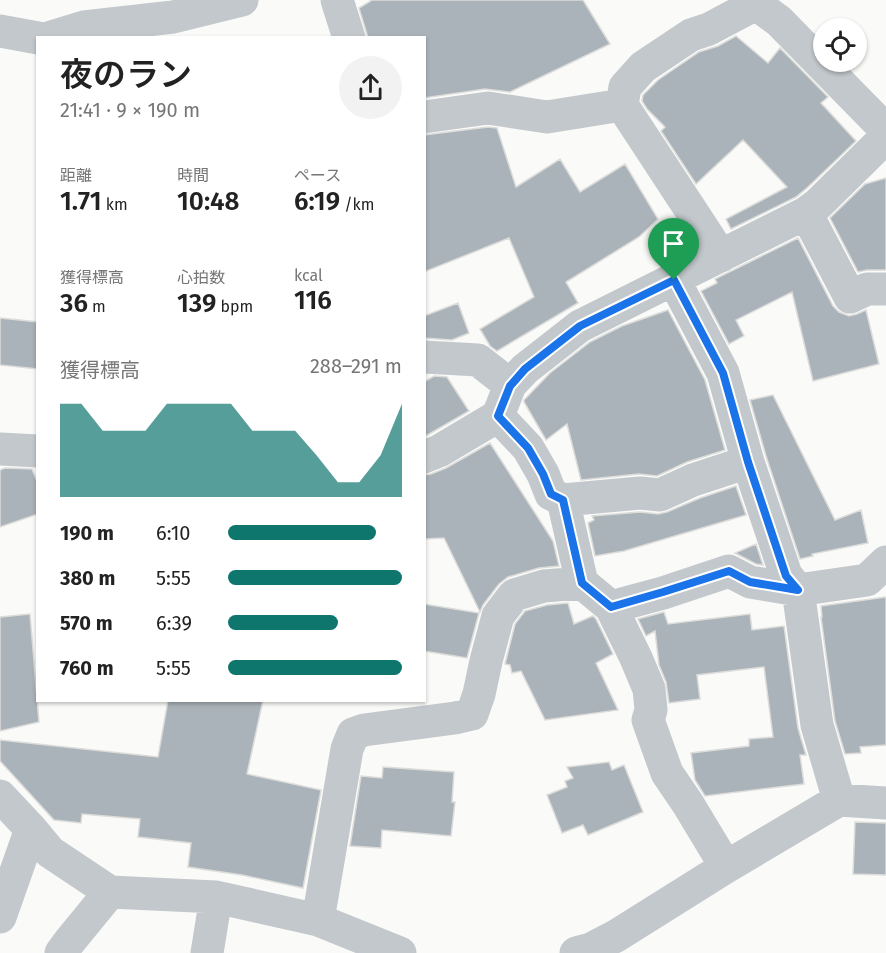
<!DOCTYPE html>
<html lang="ja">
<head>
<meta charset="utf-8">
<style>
	body { margin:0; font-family:"Fira Sans","Noto Sans JP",sans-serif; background:#f2f2f2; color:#222; height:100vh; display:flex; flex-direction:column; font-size:22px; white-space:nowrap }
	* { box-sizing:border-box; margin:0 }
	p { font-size:20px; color:#767676 }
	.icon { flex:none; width:33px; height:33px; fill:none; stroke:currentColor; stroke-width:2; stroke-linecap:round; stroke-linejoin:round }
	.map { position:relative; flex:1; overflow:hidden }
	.side { position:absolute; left:36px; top:36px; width:390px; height:666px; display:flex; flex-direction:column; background:#fff; border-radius:0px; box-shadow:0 2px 4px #0004 }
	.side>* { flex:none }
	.controls { position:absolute; left:813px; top:18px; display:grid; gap:12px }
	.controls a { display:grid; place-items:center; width:54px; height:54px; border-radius:50%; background:#fff; box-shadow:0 2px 4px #0004; font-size:30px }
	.pin { position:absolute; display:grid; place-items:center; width:51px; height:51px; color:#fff; margin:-62px -26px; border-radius:50% 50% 50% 0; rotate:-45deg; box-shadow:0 0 6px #0007 }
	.pin .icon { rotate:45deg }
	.round { display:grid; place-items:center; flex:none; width:63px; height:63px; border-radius:32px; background:#f2f2f2 }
	.summary { display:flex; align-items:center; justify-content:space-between; height:102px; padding:0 24px }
	h1 { font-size:33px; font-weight:600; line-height:45px }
	.stats { display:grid; grid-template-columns:repeat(3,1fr); gap:9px; height:102px; padding:6px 24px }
	.stats div { display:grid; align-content:center }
	.stats b { font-size:26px; font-weight:600 }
	.stats small { font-size:16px; font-weight:400 }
	.stats p { font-size:16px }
	.chart { height:168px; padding:12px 24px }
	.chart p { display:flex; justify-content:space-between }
	.chart svg { width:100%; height:108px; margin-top:6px; fill:#0f766e; opacity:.7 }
	ul { padding:0 24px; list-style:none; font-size:20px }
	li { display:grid; grid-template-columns:96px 72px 1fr; align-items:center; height:45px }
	li i { height:15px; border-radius:8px; background:#0f766e }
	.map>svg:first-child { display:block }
	.building { fill:#aab3b9; stroke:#dcdcda; stroke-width:1.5 }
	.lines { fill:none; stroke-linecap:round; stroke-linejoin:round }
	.minor { stroke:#c3c8cc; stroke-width:33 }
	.route-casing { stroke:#fff; stroke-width:12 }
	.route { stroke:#1a73e8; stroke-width:8 }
</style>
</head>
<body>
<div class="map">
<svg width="886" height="953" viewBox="0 0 886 953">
	<rect width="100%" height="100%" fill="#fafaf8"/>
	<path class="building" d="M 372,0 L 583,0 L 610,44 L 510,92 L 485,89 L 424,98 L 424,38 L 368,38 L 359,8 Z
		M 736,36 L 768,63 L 780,48 L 828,97 L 821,103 L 856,141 L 808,187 L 796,197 L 731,229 L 726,219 L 787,187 L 743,140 L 696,184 L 661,131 L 665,127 L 647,109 L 642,101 L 643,95 L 658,80 L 699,52 L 718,46 Z
		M 488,127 L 497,128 L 516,187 L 560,159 L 580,192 L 625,164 L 658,219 L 639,237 L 566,282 L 578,303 L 497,351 L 490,346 L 480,329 L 534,297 L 509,238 L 424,272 L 424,135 Z
		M 886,178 L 886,270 L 867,270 L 858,272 L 830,218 L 865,184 Z
		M 798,238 L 833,306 L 839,312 L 849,316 L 857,314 L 866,310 L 879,364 L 813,381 L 792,292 L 736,320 L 744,336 L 729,344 L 701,291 L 717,283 L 715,279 Z
		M 458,303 L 469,333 L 452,340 L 424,338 L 424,316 Z
		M 668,310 L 705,380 L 725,450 L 687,462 L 657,476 L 639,474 L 581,480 L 567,424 L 546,440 L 524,402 L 524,400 L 550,373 L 590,342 L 622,326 Z
		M 0,318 L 38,322 L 38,369 L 0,365 Z
		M 434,376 L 447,377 L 469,411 L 424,437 L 424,382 Z
		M 773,395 L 835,520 L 861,510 L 868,543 L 812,554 L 813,556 L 800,559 L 766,456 L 750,400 Z
		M 490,443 L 553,541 L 559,566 L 539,568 L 508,577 L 499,584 L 483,605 L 480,612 L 444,538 L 424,539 L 424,475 L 431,474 L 446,468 Z
		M 5,468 L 32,469 L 38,484 L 38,514 L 0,527 L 0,470 Z
		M 736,486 L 746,515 L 624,551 L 595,556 L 588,523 L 594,520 L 592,516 L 640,512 L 658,514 L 667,512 L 700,498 Z
		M 756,544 L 763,565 L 756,564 L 735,553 Z
		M 886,597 L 886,745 L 860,747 L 861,753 L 845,754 L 835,721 L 821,617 L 822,617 L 821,606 Z
		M 568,603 L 574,624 L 593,616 L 596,619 L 613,654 L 596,663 L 618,710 L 545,720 L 521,671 L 512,673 L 510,665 L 505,664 L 515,624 L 525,611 L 547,605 Z
		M 424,604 L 479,613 L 467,658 L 424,651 Z
		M 664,612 L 668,624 L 750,614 L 752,630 L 784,626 L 798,728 L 806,755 L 800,755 L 804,784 L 705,796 L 695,780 L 691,753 L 749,746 L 749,739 L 773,737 L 764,667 L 697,675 L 700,699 L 669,703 L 666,682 L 659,665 L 655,631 L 646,636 L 638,619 Z
		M 30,614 L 39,722 L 0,731 L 0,617 Z
		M 168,700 L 263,700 L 247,774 L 321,790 L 303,888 L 242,875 L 188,867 L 191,843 L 138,837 L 140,819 L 82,814 L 81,823 L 54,820 L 0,761 L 0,740 L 158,757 Z
		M 609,762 L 612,770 L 624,765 L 643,812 L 588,835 L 583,825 L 562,833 L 547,795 L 567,787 L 565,781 L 573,778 L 567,767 Z
		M 383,767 L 454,772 L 452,802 L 455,802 L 451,836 L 382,830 L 381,848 L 350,846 L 361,776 L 382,778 Z
		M 855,822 L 886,823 L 886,875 L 853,874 Z"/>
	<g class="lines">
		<path class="minor" d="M 337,0 L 349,38
			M 0,31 L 38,38
			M 48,38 L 84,27 L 173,17 L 242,0
			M 622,105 L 721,256
			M 424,117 L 488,108 L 547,117 L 622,105 L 625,87 L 643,67 L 691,35 L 709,29 L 756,4 L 779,21 L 882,126 L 886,129
			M 806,213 L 850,297 L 867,289 L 886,289
			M 674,280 L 723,373 L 748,462 L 786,575 L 798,590 L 817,725 L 839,800
			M 424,357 L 478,360 L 510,385
			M 498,416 L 528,448 L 543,474 L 551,494 L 563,500 L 582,583
			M 0,449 L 38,451
			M 424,457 L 439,451 L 498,416 L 510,385 L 525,369 L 580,326 L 806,213 L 818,204 L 886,137
			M 563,500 L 640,493 L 660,495 L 693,480 L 748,462
			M 611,607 L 636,658 L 649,689 L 651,710 L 648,720 L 667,773 L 688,804 L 726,867
			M 0,796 L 31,829 L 50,852 L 110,892 L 216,897 L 318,920 L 400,953
			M 0,917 L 31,829
			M 318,920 L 347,749 L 353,734 L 364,730 L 455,718 L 472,714 L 479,694 L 486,661 L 498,616 L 514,595 L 544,586 L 582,583 L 611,607 L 663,593 L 729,571 L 750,582 L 798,590 L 867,580 L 886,562
			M 61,953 L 69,942 L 110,892
			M 207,953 L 216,897
			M 576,953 L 591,949 L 616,936 L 726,867 L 839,800 L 886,803"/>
	</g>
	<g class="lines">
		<g class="route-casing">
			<path id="route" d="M 674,280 L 723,373 L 748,462 L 786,576 L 798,590 L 750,582 L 729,571 L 663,592 L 611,607 L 582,583 L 563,500 L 551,494 L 543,474 L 528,448 L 498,416 L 510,386 L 525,369 L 580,326 Z"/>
		</g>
		<use href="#route" class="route"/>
	</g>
</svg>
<div class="controls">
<a><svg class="icon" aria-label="locate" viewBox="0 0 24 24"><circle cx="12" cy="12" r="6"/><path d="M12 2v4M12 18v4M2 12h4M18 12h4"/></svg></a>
</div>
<div class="pin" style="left:674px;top:280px;background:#1e9e55"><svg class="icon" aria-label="arrive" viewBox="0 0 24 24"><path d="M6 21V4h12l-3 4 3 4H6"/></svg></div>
<section class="side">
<div class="summary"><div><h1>夜のラン</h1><p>21:41 · 9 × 190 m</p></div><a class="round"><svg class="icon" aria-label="share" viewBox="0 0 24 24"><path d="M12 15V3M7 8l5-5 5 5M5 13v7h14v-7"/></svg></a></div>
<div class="stats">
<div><p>距離</p><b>1.71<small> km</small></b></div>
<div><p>時間</p><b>10:48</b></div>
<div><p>ペース</p><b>6:19<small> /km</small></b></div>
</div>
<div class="stats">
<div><p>獲得標高</p><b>36<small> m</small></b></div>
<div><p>心拍数</p><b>139<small> bpm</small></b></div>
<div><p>kcal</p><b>116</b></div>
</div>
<div class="chart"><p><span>獲得標高</span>288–291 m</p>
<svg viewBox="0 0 160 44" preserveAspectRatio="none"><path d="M0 44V6L10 6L20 17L30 17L40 17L50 6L60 6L70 6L80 6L90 17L100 17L110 17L120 27L130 38L140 38L150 27L160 6V44z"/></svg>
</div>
<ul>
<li><b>190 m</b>6:10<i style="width:85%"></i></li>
<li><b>380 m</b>5:55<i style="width:100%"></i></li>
<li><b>570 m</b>6:39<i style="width:63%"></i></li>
<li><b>760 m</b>5:55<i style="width:100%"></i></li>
</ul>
</section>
</div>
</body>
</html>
